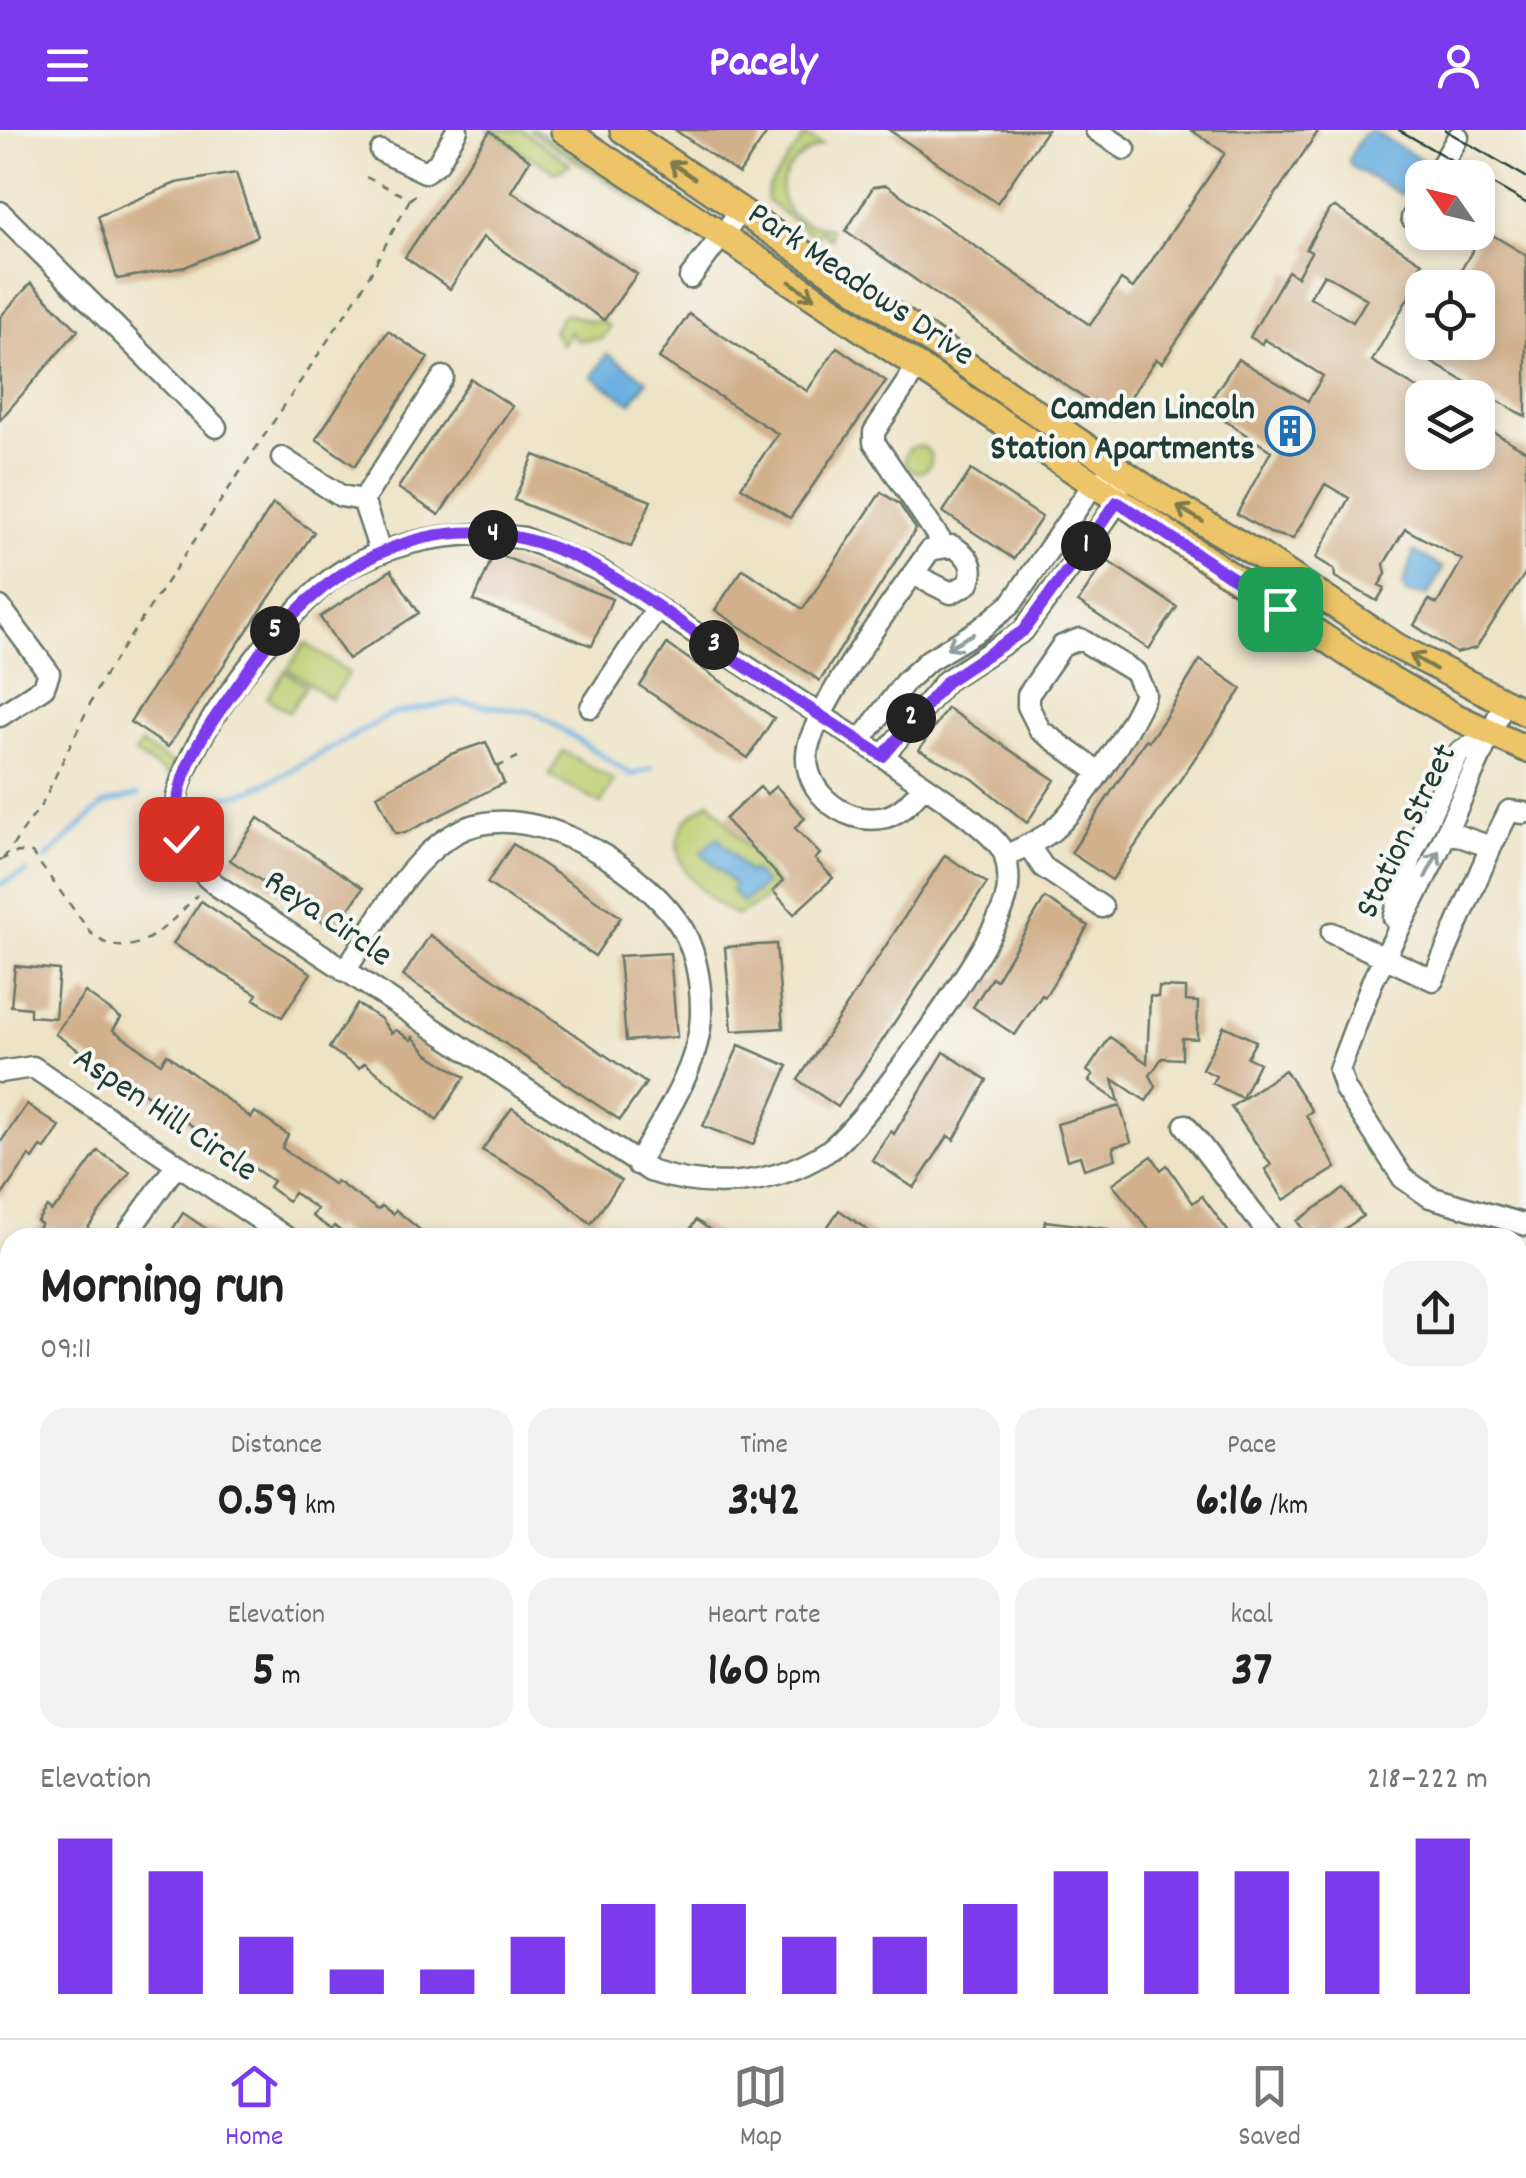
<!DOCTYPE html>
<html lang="en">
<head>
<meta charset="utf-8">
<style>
	body { margin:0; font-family:Dekko,sans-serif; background:#f2f2f2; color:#222; height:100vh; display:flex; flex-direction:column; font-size:38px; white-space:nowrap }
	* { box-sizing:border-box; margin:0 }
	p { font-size:32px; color:#767676 }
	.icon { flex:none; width:55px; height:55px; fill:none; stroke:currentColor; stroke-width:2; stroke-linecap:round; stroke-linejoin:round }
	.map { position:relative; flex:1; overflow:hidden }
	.drawer { position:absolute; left:0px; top:1098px; width:1528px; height:812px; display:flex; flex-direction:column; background:#fff; border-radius:30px 30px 0 0; box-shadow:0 5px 15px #0003 }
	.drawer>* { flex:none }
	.needle { width:65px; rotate:304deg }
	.tools { position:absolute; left:1405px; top:30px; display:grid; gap:20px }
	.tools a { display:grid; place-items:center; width:90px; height:90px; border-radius:20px; background:#fff; box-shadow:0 5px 15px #0003; font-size:50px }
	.pin { position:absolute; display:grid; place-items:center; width:85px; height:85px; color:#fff; margin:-42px; border-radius:20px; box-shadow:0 5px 15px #0006 }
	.km { position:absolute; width:50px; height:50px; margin:-25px; border-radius:50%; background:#222; color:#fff; font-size:28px; line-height:50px; text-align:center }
	.round { display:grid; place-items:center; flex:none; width:105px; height:105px; border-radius:30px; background:#f2f2f2 }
	.summary { display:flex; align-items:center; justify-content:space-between; height:170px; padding:0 40px }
	h1 { font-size:55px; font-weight:700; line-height:75px }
	.metrics { display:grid; grid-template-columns:repeat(3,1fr); gap:15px; height:170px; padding:10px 40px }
	.metrics div { display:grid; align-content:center; border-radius:25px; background:#f2f2f2; text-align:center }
	.metrics b { font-size:50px; font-weight:700 }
	.metrics small { font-size:28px; font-weight:400 }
	.metrics p { font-size:28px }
	.chart { height:280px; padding:20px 40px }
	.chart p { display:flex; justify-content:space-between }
	.chart svg { width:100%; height:180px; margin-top:10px; stroke:#7c3aed; stroke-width:6 }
	header { display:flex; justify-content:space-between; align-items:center; height:130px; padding:0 40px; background:#7c3aed; color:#fff; font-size:45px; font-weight:700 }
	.menu { display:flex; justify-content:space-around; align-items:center; height:140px; border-top:2px solid #e0e0e0; background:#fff; font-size:28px; color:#767676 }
	.menu a { display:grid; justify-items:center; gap:5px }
	.menu .selected { color:#7c3aed }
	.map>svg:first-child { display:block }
	.green { fill:#bece71; stroke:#6e8652; stroke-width:2.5 }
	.water { fill:#6bb0e1; stroke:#45768a; stroke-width:2.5 }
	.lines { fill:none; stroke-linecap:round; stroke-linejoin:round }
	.stream { stroke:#6bb0e1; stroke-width:5 }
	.building { fill:#d2b08c; fill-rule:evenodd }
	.minor-casing { stroke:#677767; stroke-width:25 }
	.major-casing { stroke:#677767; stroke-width:30 }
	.path { stroke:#677767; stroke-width:2.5; stroke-dasharray:8 8; stroke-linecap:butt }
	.minor { stroke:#fff; stroke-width:20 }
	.major { stroke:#eec469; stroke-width:25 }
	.tram { stroke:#1f3d34; stroke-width:2.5 }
	.oneway { stroke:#7c7a4c }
	.oneway2 { stroke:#8f9e9a }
	.route-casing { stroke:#fff; stroke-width:20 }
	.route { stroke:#7c3aed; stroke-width:12 }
	.labels { text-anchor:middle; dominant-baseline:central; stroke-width:8; stroke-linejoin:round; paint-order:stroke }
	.street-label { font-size:35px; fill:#1f3d34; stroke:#f6f6f2 }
	.poi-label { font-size:35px; font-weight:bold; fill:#1f3d34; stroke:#f6f6f2; text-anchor:end }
</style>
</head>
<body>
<header><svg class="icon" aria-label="menu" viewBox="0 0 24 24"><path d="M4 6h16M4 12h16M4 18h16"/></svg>Pacely<svg class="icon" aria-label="person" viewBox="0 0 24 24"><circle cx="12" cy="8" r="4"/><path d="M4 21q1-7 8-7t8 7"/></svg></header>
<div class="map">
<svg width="1526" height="1908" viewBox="0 0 1526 1908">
	<rect width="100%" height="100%" fill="#f6f6f2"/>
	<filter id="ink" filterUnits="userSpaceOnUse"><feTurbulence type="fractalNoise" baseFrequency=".01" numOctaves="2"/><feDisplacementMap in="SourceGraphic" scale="20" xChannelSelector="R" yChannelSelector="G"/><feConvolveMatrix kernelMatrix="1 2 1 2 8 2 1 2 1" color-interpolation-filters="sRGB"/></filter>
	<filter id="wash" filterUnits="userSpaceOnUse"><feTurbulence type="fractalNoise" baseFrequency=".0048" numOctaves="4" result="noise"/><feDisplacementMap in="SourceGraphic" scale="40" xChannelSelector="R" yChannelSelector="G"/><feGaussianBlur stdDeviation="2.25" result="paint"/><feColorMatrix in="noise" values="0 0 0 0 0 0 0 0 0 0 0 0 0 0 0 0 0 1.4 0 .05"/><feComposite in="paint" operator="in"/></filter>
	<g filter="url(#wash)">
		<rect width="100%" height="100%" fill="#ede3c6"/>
		<path class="green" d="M 489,0 L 522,0 L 570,34 L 556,43 Z
			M 530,0 L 537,0 L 695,106 L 693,109 Z
			M 804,7 L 822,15 C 769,36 764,92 830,98 L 831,109 L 820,101 L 815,107 L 766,70 L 769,57 Z
			M 564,183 L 593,192 L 599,189 L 610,197 L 602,209 L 576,210 L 570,202 L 562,215 L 553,201 Z
			M905 329a13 13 0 1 1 26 0a13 13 0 1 1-26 0Z
			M 305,513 L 349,543 L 331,569 L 288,539 Z
			M 285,541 L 306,556 L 289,582 L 267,568 Z
			M 141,614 L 175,636 L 169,646 L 135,624 Z
			M 563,621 L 614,650 L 601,674 L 549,645 Z
			M 710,671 L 777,754 L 762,771 L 736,786 C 706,769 660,730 685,692 C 690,684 703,677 710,671 Z"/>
		<path class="water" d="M 1372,1 L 1423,31 L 1424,39 L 1412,63 L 1402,65 L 1351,36 L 1349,29 L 1362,5 Z
			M 607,224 L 647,250 L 631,273 L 592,247 Z
			M 1414,421 L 1443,438 L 1428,465 L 1406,463 L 1403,455 Z
			M 718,707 L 748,743 L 752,740 L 765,754 L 743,773 L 731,760 L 735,755 L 701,722 Z"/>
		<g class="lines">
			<path class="stream" d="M 213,667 L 239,665 L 276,649 L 392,584 L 457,572 L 535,582 L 632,645 L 652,638
				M 45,729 L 104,674 L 138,665
				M 0,754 L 27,742"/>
		</g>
		<g id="blocks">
			<path class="building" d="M 675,0 L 769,0 L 739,44 Z
				M 889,0 L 1047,0 L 997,73 Z
				M 1191,0 L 1319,0 L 1162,233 L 1156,229 L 1115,290 L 846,101 L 873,57 L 886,55 L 1090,195 L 1121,150 L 1133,158 L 1225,23 Z
				M 490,1 L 530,30 L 511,61 L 637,144 L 604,190 L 483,107 L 450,159 L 405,127 Z
				M 236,43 L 257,106 L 185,137 L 117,149 L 98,86 L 176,53 Z
				M 1335,77 L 1422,133 L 1410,153 L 1415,156 L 1372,231 L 1422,261 L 1422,322 L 1478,322 L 1478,293 L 1526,321 L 1526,442 L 1476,518 L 1456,523 L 1414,495 L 1429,470 L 1437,474 L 1462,430 L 1439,417 L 1405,399 L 1384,434 L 1386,444 L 1379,455 L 1385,458 L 1377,471 L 1335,447 L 1334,439 L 1316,428 L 1349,368 L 1325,354 L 1293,409 L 1270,403 L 1237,384 L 1271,321 L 1205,278 L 1238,229 L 1308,271 L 1323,246 L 1264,209 L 1262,214 L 1250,207 L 1288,141 L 1297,147 L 1311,122 L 1306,119 L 1329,80 ZM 1324,144 L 1367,169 L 1353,192 L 1310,167 Z
				M 1484,100 L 1526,125 L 1526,287 L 1414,222 L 1419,212 L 1478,212 L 1478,158 L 1451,158 Z
				M 31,153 L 78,200 L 0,290 L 0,187 Z
				M 689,184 L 807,261 L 837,217 L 886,251 L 790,388 L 741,357 L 778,304 L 659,228 Z
				M 388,201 L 428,228 L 355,336 L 316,309 Z
				M 471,249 L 512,276 L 439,385 L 398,358 Z
				M 534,325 L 651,371 L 631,417 L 514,370 Z
				M 971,340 L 1042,387 L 1014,429 L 943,382 Z
				M 881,362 L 899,374 L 916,399 L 820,551 L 715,480 L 743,439 L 803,479 Z
				M 273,374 L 314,402 L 168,617 L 130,592 Z
				M 494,423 L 612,469 L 592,516 L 474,471 Z
				M 1106,430 L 1177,477 L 1149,519 L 1078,472 Z
				M 391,440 L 419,483 L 348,529 L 320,487 Z
				M 667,514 L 774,588 L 748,628 L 640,556 Z
				M 1200,530 L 1242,559 L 1112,750 L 1071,723 L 1146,609 L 1149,611 L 1165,588 Z
				M 947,578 L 1055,650 L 1027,693 L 973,649 L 919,620 Z
				M 486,612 L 504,653 L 405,703 L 395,703 L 377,665 L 451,624 Z
				M 776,656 L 805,688 L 795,698 L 820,724 L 815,729 L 833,748 L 794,784 L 773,761 L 783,751 L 725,689 L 760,657 L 767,664 Z
				M 258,688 L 363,758 L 335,800 L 230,730 Z
				M 513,714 L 621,787 L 595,826 L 487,753 Z
				M 945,725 L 987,753 L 838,977 L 798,950 Z
				M 1045,768 L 1088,796 L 1045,867 L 1042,865 L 1015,905 L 973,877 L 992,847 L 996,850 Z
				M 201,771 L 311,843 L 282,887 L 254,869 L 257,864 L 173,814 Z
				M 430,805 L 646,953 L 620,990 L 403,846 Z
				M 776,814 L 783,898 L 732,901 L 725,817 Z
				M 670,823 L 677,907 L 626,911 L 619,826 Z
				M 15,836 L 59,840 L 55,888 L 30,886 L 30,878 L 11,876 Z
				M 1159,857 L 1186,858 L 1186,871 L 1198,872 L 1197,909 L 1182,908 L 1182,929 L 1162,928 L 1150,945 L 1156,957 L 1146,971 L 1113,949 L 1119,972 L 1089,951 L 1093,945 L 1087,941 L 1110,907 L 1147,933 L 1150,866 L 1158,867 Z
				M 85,862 L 121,888 L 113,900 L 161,933 L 167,924 L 251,988 L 255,982 L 288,1005 L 282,1018 L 334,1055 L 336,1051 L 378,1080 L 382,1076 L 393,1084 L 396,1080 L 430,1108 L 350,1108 L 334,1096 L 332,1100 L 312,1086 L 317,1079 L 294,1063 L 288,1071 L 269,1057 L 273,1051 L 135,957 L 131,962 L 96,938 L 98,934 L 55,904 Z
				M 357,874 L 381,889 L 391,903 L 396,900 L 411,910 L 413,907 L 428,924 L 465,947 L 437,990 L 365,933 L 359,938 L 329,918 Z
				M 1224,896 L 1256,911 L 1247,927 L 1259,933 L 1242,968 L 1212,953 L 1216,946 L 1202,939 Z
				M 739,915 L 788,936 L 753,1015 L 703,996 Z
				M 944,922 L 987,950 L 954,1010 L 948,1006 L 914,1058 L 872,1030 L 891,1001 L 894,1004 Z
				M 1285,940 L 1312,981 L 1306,985 L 1336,1038 L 1284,1070 L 1265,1039 L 1271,1035 L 1231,977 Z
				M 27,974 L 60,997 L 45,1019 L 41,1017 L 33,1029 L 29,1026 L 0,1068 L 0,1013 Z
				M 1120,976 L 1131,1012 L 1113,1017 L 1116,1029 L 1084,1039 L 1080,1026 L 1067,1030 L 1057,994 Z
				M 512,978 L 621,1051 L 591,1094 L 544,1055 L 482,1020 Z
				M 98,1021 L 130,1042 L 80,1108 L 42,1108 L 35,1102 L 41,1094 L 37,1091 L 47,1077 L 51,1081 L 62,1071 Z
				M 1152,1026 L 1161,1040 L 1167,1035 L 1193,1073 L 1202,1066 L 1233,1108 L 1156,1108 L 1112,1054 Z
				M 1344,1059 L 1363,1086 L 1332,1108 L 1322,1108 L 1318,1101 L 1308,1107 L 1297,1091 Z
				M 839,1080 L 879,1108 L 820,1108 Z
				M 183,1083 L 220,1108 L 167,1108 Z
				M 696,1090 L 722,1108 L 685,1108 Z
				M 1045,1091 L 1109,1099 L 1109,1108 L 1042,1108 Z"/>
		</g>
	</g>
	<g filter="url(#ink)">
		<use href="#blocks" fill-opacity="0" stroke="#677767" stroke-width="2.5"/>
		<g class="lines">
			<g class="minor-casing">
				<path id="minor" d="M 1096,0 L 1125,19
					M 381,21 L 425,42 L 438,33 L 457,0
					M 1434,48 L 1458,7
					M 0,82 L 216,297
					M 1412,88 L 1422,68
					M 690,148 L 741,80
					M 917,237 L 874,302 L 874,312 L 943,414
					M 282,328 L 341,366 L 363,370 L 443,247
					M 363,370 L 380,421
					M 482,404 L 524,408 L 599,440 L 883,626 C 910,648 997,699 1005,726 C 1010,743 1009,762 1003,778 C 985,825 866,997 825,1023 C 772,1056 709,1061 650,1041 L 216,755 C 192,737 176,709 176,677 C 177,616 292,471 344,440 C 388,415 432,405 482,404 Z
					M 913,444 L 951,463 L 968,454 C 977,436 968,425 952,416 L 930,420 C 892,474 833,550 810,610 C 794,655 843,698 886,687 C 902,682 912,670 922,658
					M 0,477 L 49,543 L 44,557 L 0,586
					M 1504,573 L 1434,730 L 1372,852 L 1339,940 L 1345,959 L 1403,1048 L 1430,1067 L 1526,1095
					M 591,577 L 657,478
					M 860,611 L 905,552 L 929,530 L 979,500 L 1011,474 L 1093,355 L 1107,347
					M 883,626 L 946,551 L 1023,501 L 1105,390 L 1117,372 L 1118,359
					M 1448,702 L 1491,717 L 1509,681 L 1524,683
					M 1028,715 L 1043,737 L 1102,777
					M 1005,726 C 1021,718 1040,711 1053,700 C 1080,677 1132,597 1145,564 L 1135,542 L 1080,509 L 1062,516 L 1028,565 L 1028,576 L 1040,600 L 1097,641
					M 1394,788 L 1413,721 L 1459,623 L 1490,603
					M 1332,803 L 1433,850 L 1491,717
					M 345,841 C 376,795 404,733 454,704 C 524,663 637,734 678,792 C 695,816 701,851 701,880 C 702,933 663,989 637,1034
					M 0,942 L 33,937 L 287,1108
					M 1185,995 L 1272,1108
					M 124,1108 L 177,1034
					M 1518,1248 L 1526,1251
					M 0,1295 L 10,1272
					M 1518,1527 L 1526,1526
					M 0,1587 L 10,1579
					M 0,1664 L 10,1676
					M 1518,1762 L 1526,1762
					M 0,1772 L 10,1764
					M 424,1900 L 427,1908
					M 1303,1900 L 1335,1908
					M 105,1905 L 107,1900
					M 1100,1908 L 1104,1900
					M 1135,1908 L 1139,1900"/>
			</g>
			<g class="major-casing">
				<path id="major" d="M 564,0 L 1356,529 L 1454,586 L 1526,619
					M 623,0 L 1155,364 L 1262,427 L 1396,516 L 1526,583"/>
			</g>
			<path class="path" d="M 366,47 L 410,69 L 421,61
				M 497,637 L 518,627
				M 3,729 L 42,674 L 102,549 L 362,159 L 410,69
				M 0,730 L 18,722 L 32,723 L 91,803 C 130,839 170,794 197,765"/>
			<use href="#minor" class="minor"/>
			<use href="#major" class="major"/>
			<path class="tram" d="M 1399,0 L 1526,73
				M 1445,0 L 1526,47"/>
		</g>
		<defs><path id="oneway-shaft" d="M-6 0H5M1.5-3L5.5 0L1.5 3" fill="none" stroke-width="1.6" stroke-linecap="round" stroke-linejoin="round" transform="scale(2.5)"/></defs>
		<g class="oneway">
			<use href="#oneway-shaft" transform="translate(682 40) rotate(-146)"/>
			<use href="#oneway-shaft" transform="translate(802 160) rotate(34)"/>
			<use href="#oneway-shaft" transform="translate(1190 384) rotate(-149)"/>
			<use href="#oneway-shaft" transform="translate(1423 532) rotate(-150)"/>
		</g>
		<g class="oneway2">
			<use href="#oneway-shaft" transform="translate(960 511) rotate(151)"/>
			<use href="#oneway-shaft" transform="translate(1432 734) rotate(-63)"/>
		</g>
	</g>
	<g class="lines" filter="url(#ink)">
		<g class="route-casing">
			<path id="route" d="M 181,709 C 162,647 217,587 249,539 C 316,439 426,373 548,416 C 607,436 660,479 711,514 C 768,552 826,589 883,626 L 946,552 L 1023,501 L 1117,372 L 1280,479"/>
		</g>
		<use href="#route" class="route"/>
	</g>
	<defs>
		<g id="building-ring" transform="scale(2.5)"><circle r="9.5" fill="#f6f6f2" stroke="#1f6fb2" stroke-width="1.5"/><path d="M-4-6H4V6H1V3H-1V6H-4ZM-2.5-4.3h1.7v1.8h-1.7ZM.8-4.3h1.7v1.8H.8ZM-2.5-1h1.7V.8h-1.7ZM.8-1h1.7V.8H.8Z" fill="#1f6fb2"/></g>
	</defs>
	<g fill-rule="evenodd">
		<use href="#building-ring" x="1290" y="301"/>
	</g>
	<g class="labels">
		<g class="street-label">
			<text transform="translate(860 156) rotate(34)">Park Meadows Drive</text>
			<text transform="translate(1408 702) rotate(-64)">Station Street</text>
			<text transform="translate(327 790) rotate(34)">Reya Circle</text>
			<text transform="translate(164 986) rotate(34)">Aspen Hill Circle</text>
		</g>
		<g class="poi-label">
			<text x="1255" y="281">Camden Lincoln<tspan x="1255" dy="40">Station Apartments</tspan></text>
		</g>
	</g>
</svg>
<div class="tools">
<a><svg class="needle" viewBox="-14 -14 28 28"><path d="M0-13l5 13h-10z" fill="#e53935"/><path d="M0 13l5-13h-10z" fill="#767676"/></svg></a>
<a><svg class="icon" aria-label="locate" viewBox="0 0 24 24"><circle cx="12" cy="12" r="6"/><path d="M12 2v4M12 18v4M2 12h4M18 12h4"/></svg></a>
<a><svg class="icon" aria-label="layers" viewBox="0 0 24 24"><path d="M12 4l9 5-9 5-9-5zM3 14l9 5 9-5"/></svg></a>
</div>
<div class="pin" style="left:1280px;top:479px;background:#1e9e55"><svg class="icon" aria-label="arrive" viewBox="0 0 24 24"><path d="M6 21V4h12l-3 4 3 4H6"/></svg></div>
<div class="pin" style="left:181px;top:709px;background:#d93025"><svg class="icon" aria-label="check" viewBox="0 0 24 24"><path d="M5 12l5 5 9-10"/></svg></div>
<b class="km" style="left:1086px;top:416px">1</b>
<b class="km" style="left:911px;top:588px">2</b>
<b class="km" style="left:714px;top:515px">3</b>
<b class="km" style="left:493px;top:405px">4</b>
<b class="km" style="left:275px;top:501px">5</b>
<section class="drawer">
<div class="summary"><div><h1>Morning run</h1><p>09:11</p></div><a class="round"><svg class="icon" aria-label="share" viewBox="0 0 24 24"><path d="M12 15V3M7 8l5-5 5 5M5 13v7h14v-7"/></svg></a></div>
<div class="metrics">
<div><p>Distance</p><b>0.59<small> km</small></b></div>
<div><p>Time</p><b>3:42</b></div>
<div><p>Pace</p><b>6:16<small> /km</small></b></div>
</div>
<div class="metrics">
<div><p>Elevation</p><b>5<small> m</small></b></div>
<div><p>Heart rate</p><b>160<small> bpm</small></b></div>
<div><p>kcal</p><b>37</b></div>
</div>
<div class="chart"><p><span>Elevation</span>218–222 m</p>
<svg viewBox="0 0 160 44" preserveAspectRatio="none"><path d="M5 44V6M15 44V14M25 44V30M35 44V38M45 44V38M55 44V30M65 44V22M75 44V22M85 44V30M95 44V30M105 44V22M115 44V14M125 44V14M135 44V14M145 44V14M155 44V6"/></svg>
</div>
</section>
</div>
<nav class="menu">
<a class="selected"><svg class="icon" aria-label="home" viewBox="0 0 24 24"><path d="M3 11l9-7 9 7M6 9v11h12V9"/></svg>Home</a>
<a><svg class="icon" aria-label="map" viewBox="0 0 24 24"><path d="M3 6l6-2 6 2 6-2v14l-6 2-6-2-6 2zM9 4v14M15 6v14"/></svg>Map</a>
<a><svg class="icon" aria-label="saved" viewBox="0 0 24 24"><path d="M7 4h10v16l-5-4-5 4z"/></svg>Saved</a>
</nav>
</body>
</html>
